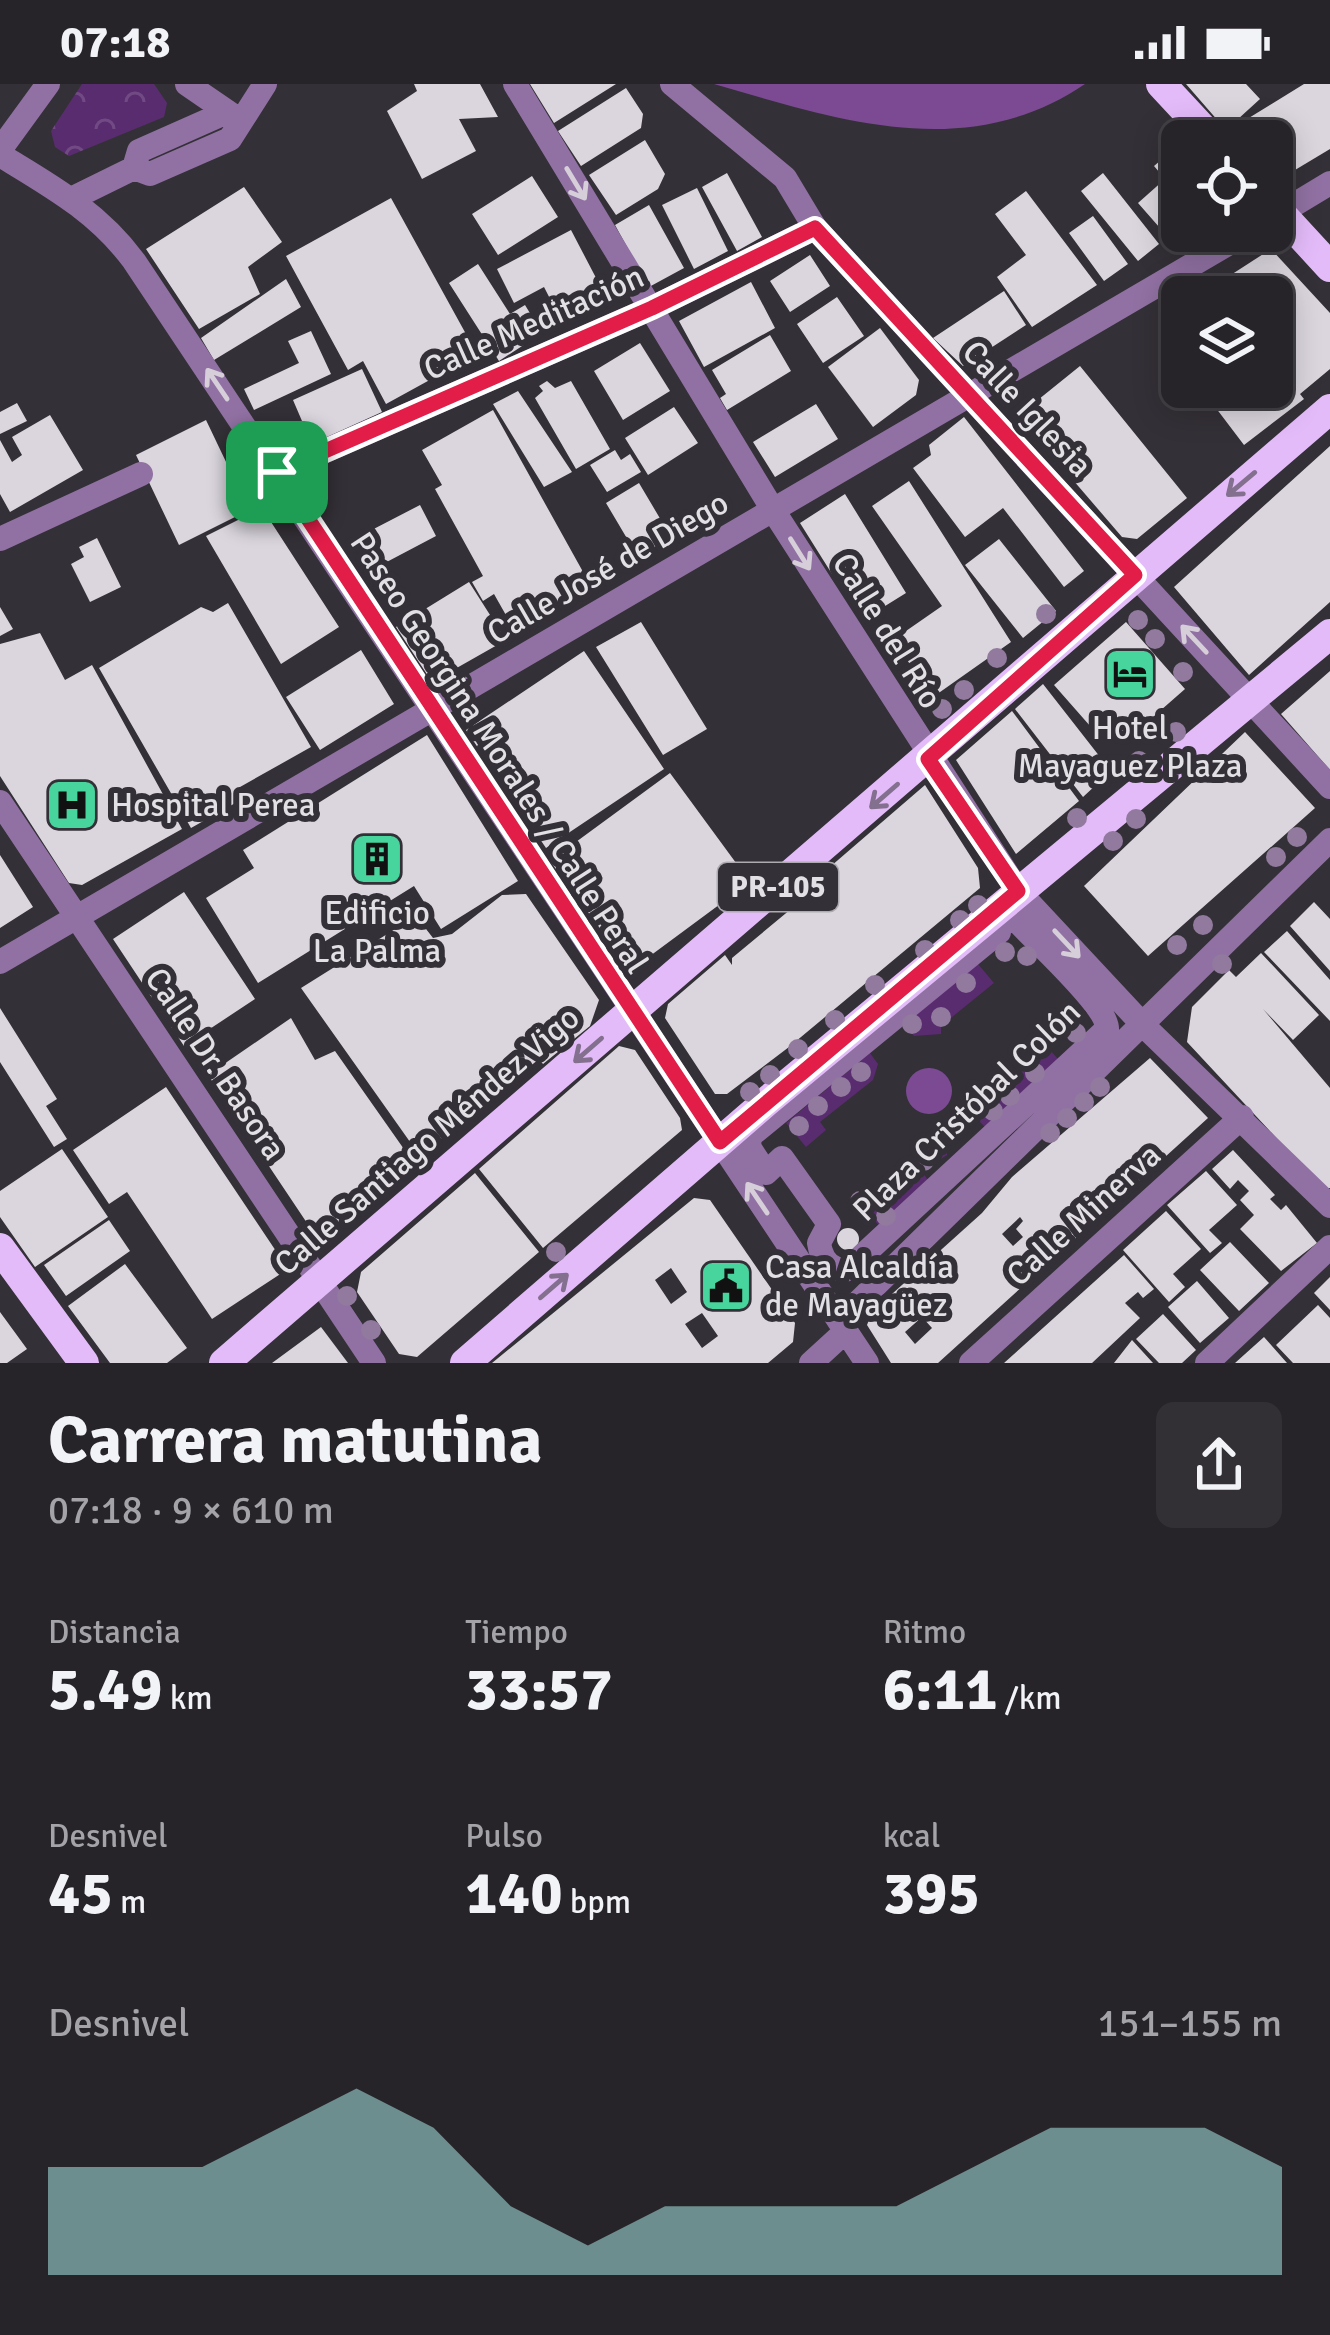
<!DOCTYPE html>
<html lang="es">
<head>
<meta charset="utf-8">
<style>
	body { margin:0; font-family:Signika,sans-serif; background:#333035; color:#f1f3f6; height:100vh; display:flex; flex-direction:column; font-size:45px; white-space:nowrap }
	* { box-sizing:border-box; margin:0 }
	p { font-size:39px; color:#a4a4a8 }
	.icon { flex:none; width:66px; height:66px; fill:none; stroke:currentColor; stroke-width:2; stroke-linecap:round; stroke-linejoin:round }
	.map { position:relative; height:1279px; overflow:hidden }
	.sheet { display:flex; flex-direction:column; background:#272429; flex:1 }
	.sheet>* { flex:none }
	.fabs { position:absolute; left:1161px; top:36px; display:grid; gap:24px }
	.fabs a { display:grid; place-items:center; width:132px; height:132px; border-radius:18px; background:#272429; box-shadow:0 6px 30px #0003,0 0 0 3px #434146; font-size:60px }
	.pin { position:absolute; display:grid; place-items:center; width:102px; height:102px; color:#fff; margin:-51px; border-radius:24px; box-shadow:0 6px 18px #0006 }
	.round { display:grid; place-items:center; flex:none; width:126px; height:126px; border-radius:18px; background:#333035 }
	.headline { display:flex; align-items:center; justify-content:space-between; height:204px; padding:0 48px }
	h1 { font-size:66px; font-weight:700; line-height:90px }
	.figures { display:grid; grid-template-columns:repeat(3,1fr); gap:18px; height:204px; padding:12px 48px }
	.figures div { display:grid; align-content:center }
	.figures b { font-size:60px; font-weight:700 }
	.figures small { font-size:33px; font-weight:400 }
	.figures p { font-size:33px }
	.chart { height:336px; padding:24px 48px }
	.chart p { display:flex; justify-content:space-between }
	.chart svg { width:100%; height:216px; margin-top:12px; fill:#8bbbb9; opacity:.7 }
	.status { display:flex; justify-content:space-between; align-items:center; height:84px; padding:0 60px; background:#272429; direction:ltr }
	.status svg { height:33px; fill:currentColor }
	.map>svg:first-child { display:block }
	.green { fill:#592c6f }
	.park { fill:url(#park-crowns) }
	.water { fill:#7b4a93 }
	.building { fill:#dbd6de; fill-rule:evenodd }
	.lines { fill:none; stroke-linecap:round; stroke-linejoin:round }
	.street { stroke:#9171a3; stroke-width:24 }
	.primary { stroke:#e3bbf9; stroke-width:30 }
	.tree { fill:#917a9e }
	.oneway { stroke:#d6cfda }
	.oneway2 { stroke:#836f8e }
	.route-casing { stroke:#fff; stroke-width:24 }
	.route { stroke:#e11d48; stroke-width:15 }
	.labels { text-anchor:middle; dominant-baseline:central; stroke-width:12; stroke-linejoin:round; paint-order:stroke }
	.shield { fill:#343037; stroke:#aeabb0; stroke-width:3 }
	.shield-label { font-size:30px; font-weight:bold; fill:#e2e0e4 }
	.street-label { font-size:33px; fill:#e2e0e4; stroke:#343037 }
	.poi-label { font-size:33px; fill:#e2e0e4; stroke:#343037 }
</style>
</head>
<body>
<div class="status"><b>07:18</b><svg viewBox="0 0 49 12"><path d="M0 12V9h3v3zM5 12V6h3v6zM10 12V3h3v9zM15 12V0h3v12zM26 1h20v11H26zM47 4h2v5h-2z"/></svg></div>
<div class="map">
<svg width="1330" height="1279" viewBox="0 0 1330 1279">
	<defs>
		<pattern id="park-crowns" width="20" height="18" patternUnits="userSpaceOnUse" patternTransform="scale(3)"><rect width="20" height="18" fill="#592c6f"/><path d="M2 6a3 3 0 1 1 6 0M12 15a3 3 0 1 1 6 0" fill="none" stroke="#714a83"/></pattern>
	</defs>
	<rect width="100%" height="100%" fill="#343037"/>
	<path class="green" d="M 978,880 L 994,899 L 941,942 L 941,950 L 914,952 L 904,941 Z
		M 1042,957 L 1058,975 L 986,1044 L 980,1038 L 989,1008 L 999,1006 L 1039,971 L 1034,963 Z
		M 870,969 L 878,980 L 873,996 L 820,1038 L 826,1046 L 806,1063 L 786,1039 Z
		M 947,1062 L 947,1071 L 922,1087 L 929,1098 L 880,1142 L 853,1117 L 871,1102 L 878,1108 L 923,1071 L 924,1064 Z"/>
	<path class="park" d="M 82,0 L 154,0 L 167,19 L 164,33 L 69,72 L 55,63 L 51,47 Z"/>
	<path class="water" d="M 714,0 L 1085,0 C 967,80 838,36 714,0 Z
		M906 1007a23 23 0 1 1 46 0a23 23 0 1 1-46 0Z"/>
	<path class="building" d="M 414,0 L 480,0 L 498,33 L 459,35 L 476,67 L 422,95 L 387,27 L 417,7 Z
		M 530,0 L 616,0 L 554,39 Z
		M 1186,0 L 1246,0 L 1260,15 L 1226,46 Z
		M 1304,0 L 1330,0 L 1330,65 L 1275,98 L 1272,57 L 1250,57 L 1239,40 Z
		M 626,4 L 643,30 L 641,44 L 581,82 L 558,47 Z
		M 645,56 L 665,90 L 658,105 L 616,131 L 589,91 Z
		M 1182,58 L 1182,147 L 1188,147 L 1174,160 L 1138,119 L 1165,95 L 1154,82 Z
		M 727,89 L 762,153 L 737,167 L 702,103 Z
		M 1103,89 L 1159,160 L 1138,177 L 1081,107 Z
		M 532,92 L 558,133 L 498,171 L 472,130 Z
		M 244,103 L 282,158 L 248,183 L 260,210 L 199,245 L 146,165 Z
		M 697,104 L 728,167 L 694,185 L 662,121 Z
		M 1026,107 L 1097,201 L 1032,243 L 997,193 L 1026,171 L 995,130 Z
		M 391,114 L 477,270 L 386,320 L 363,277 L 348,286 L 286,172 Z
		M 649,121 L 684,184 L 649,203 L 615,141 Z
		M 1093,132 L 1128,180 L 1104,197 L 1069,149 Z
		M 571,146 L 606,213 L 603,221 L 564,242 L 544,203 L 514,219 L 497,185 Z
		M 1271,165 L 1330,229 L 1330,285 L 1300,310 L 1304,315 L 1244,361 L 1200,303 L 1272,303 L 1272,273 L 1290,294 L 1272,268 L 1272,213 L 1234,213 L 1223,196 Z
		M 810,171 L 830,202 L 790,228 L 770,197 Z
		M 478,180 L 510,230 L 525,221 L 542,249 L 499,277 L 449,199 Z
		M 286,195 L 301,223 L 214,276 L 201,254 Z
		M 751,198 L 775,244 L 704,283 L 679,237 Z
		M 1211,198 L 1222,213 L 1190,213 Z
		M 1004,207 L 1026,241 L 963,282 L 933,254 Z
		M 837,213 L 864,252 L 823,279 L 797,240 Z
		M 1182,219 L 1182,253 L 1166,231 Z
		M 880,244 L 919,296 L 916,311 L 873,343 L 828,283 Z
		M 311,247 L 331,290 L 254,326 L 244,305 L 299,279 L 288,257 Z
		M 770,251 L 791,287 L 727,326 L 720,314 L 726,310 L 712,286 Z
		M 640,259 L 670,307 L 623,336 L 594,287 Z
		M 1080,282 L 1187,414 L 1137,455 L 1122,453 L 1018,332 Z
		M 362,285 L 382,328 L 296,367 L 286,345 L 302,337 L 293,316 Z
		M 547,297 L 555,304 L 571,297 L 610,365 L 576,385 L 535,314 L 543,307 L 539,302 Z
		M 518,307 L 572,388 L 544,403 L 493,320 Z
		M 17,319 L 27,337 L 0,350 L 0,328 Z
		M 816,320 L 838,355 L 775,393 L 753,358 Z
		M 674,323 L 698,359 L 648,391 L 625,354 Z
		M 493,326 L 592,504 L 515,547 L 494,510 L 483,517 L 472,498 L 483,492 L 435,405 L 442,401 L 422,366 Z
		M 50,331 L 83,386 L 10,428 L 0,410 L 0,356 L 12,378 L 22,371 L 12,353 Z
		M 964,333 L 1084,487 L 1064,503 L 1003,424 L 965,453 L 913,384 L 931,371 L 929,361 Z
		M 206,336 L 249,426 L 179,461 L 136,371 Z
		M 1330,362 L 1330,518 L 1249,591 L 1174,503 Z
		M 615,366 L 621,376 L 630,370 L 641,388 L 607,408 L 590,381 Z
		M 909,397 L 1011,558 L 933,613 L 893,556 L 942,522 L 872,422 Z
		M 639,399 L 671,453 L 638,473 L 606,419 Z
		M 845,410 L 906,509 L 869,532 L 841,488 L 832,490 L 800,439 Z
		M 420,421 L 436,452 L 381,481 L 364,450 Z
		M 262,424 L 339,543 L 281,580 L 206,452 Z
		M 97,454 L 121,503 L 90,518 L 71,480 L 84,473 L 79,463 Z
		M 999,455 L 1056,527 L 1023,554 L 965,481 Z
		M 469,498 L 506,556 L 432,598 L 396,543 Z
		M 228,519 L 311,663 L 240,703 L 246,713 L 191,744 L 99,584 L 201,523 L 213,528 Z
		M 0,523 L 13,545 L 0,552 Z
		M 641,538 L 707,645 L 663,671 L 596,563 Z
		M 1126,538 L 1185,605 L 1128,655 L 1113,638 L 1098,651 L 1054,601 Z
		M 40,549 L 65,596 L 92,581 L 182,745 L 82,801 L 69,799 L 0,692 L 0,560 Z
		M 361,566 L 394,620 L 320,666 L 286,613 Z
		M 584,567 L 664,685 L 546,764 L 466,646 Z
		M 1330,587 L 1330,686 L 1281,630 Z
		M 1043,600 L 1111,687 L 1083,713 L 1015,625 Z
		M 1012,627 L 1079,717 L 1016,770 L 956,676 Z
		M 1245,648 L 1315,724 L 1148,872 L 1084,802 Z
		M 427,651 L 518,797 L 441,845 L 414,802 L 258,899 L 206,814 L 254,784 L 243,766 Z
		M 670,689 L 750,798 L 631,886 L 550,777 Z
		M 925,701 L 978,784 L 980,804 L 789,963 L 727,1010 L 715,1010 L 665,934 L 668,920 L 725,871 L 732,881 L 732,874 L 791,825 L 787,820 Z
		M 0,771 L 33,823 L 0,844 Z
		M 184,808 L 255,915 L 184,962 L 113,855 Z
		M 526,810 L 599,916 L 590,942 L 543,980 L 539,975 L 420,1072 L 301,904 L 416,832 L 433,854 L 452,850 L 502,811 Z
		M 1314,818 L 1330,835 L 1330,887 L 1290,842 Z
		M 1287,847 L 1330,896 L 1330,937 L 1264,868 Z
		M 1261,869 L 1319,931 L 1293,956 L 1263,925 L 1330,1004 L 1330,1104 L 1323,1104 L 1187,958 L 1192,923 L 1229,886 L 1236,893 Z
		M 0,924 L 57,1015 L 46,1022 L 67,1055 L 54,1063 L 0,978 Z
		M 291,934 L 315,976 L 335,967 L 406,1068 L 397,1076 L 404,1088 L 329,1146 L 316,1141 L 311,1145 L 208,991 Z
		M 619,962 L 635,966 L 680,1034 L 682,1046 L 543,1164 L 479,1085 Z
		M 1150,974 L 1208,1034 L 938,1279 L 891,1279 L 867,1241 L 872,1228 L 982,1129 L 1012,1093 ZM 1020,1133 L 1023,1137 L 1016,1145 L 1023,1153 L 1013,1162 L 1002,1150 ZM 922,1233 L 932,1244 L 915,1260 L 905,1248 Z
		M 166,1003 L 288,1185 L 212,1235 L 127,1108 L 109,1120 L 73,1066 Z
		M 62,1065 L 108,1133 L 35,1183 L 0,1133 L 0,1107 Z
		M 1233,1066 L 1275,1111 L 1270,1115 L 1281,1126 L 1286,1121 L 1317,1159 L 1281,1187 L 1240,1145 L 1254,1131 L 1240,1116 L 1249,1107 L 1238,1096 L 1230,1105 L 1212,1085 Z
		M 1206,1087 L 1237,1121 L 1209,1146 L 1222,1159 L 1210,1169 L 1167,1121 Z
		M 475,1089 L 539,1168 L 417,1273 L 399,1270 L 357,1208 L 361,1188 Z
		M 694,1114 L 710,1116 L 795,1239 L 793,1258 L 768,1279 L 492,1279 ZM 671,1184 L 687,1208 L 671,1220 L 655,1196 ZM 702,1229 L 718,1252 L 702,1264 L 685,1240 Z
		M 1166,1127 L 1201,1165 L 1173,1190 L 1185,1203 L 1169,1218 L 1123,1166 Z
		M 109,1136 L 130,1167 L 66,1212 L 44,1181 Z
		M837 1155a11 11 0 1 1 22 0a11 11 0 1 1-22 0Z
		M 1230,1158 L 1269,1199 L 1239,1227 L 1200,1186 Z
		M 1124,1171 L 1154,1205 L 1143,1214 L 1138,1208 L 1125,1219 L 1140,1234 L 1092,1279 L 1004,1279 Z
		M 125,1180 L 187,1264 L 167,1279 L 110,1279 L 68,1222 Z
		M 1330,1193 L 1330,1226 L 1314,1209 Z
		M 1197,1197 L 1229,1234 L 1200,1259 L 1168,1223 Z
		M 1318,1221 L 1330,1234 L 1330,1279 L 1293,1279 L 1276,1261 Z
		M 0,1228 L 27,1265 L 7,1279 L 0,1279 Z
		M 1163,1230 L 1196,1266 L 1182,1279 L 1159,1279 L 1136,1255 Z
		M 321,1243 L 348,1279 L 272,1279 Z
		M 1264,1253 L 1287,1279 L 1235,1279 Z
		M 1132,1256 L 1153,1279 L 1114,1279 Z"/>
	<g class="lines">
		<path class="street" d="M 187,0 L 235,33
			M 515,0 L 773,426 L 1018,807 L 1145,943 L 1330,1122
			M 672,0 L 785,94 L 815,144 L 1330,703
			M 0,66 L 48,0
			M 0,71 C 51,102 98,128 134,177 L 867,1279
			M 134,84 L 139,67 L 227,28
			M 73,114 L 134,84 L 150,90 L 230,55 L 265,0
			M 1272,134 L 1330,99
			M 277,388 L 652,224 L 815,144
			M 0,455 L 141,390
			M 0,718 L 374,1279
			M 1004,837 L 1017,837 C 1037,859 1108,922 1107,945 L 861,1173 L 865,1179 C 843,1192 823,1186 819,1159 L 829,1140 L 782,1074 L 766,1089 L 749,1063 L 750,1052 L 999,848 L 995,845 Z
			M 0,878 L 1250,147
			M 839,1237 L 1330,756
			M 811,1279 L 846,1247
			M 971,1279 L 1242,1033
			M 1207,1279 L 1330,1163"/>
		<path class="primary" d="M 1161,0 L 1214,57
			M 1272,120 L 1330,183
			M 0,1164 L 84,1279
			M 224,1279 L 1330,325
			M 465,1279 L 766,1018 L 1330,550"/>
	</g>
	<g class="tree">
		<circle cx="1046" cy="530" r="10"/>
		<circle cx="1138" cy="536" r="10"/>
		<circle cx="1155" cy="555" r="10"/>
		<circle cx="997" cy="574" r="10"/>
		<circle cx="1183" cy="588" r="10"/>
		<circle cx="964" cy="606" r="10"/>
		<circle cx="942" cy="625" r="10"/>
		<circle cx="1176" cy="648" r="10"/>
		<circle cx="1139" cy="677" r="10"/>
		<circle cx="1077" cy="734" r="10"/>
		<circle cx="1136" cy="735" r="10"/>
		<circle cx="1297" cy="753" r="10"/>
		<circle cx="1113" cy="757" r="10"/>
		<circle cx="1276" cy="773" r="10"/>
		<circle cx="978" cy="821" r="10"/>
		<circle cx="960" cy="836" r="10"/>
		<circle cx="1203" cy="841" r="10"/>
		<circle cx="1177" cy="861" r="10"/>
		<circle cx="925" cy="866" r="10"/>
		<circle cx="1005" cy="868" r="10"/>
		<circle cx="1027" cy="872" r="10"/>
		<circle cx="1222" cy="880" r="10"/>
		<circle cx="966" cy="899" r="10"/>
		<circle cx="875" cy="901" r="10"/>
		<circle cx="941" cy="933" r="10"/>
		<circle cx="835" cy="936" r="10"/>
		<circle cx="912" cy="940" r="10"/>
		<circle cx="1076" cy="949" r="10"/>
		<circle cx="1040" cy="963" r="10"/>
		<circle cx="798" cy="965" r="10"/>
		<circle cx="861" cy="988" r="10"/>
		<circle cx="1035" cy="989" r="10"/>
		<circle cx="770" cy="991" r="10"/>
		<circle cx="841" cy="1003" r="10"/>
		<circle cx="1100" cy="1003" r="10"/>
		<circle cx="750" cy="1008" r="10"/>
		<circle cx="1010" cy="1012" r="10"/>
		<circle cx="1084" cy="1018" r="10"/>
		<circle cx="818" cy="1022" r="10"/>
		<circle cx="993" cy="1027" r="10"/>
		<circle cx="1067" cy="1034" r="10"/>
		<circle cx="799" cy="1042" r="10"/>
		<circle cx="1050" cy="1049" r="10"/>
		<circle cx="924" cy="1077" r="10"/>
		<circle cx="896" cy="1100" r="10"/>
		<circle cx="860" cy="1117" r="10"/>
		<circle cx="886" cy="1132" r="10"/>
		<circle cx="556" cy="1168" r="10"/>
		<circle cx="347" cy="1212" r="10"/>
		<circle cx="371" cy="1246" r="10"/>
	</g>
	<defs><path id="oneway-shaft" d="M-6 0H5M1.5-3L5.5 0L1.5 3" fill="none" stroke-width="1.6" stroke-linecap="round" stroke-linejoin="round" transform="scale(3)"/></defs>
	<g class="oneway">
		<use href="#oneway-shaft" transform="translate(576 100) rotate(59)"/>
		<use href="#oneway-shaft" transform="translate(217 300) rotate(-124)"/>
		<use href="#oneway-shaft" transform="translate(800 470) rotate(58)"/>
		<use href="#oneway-shaft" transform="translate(1194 555) rotate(-133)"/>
		<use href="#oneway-shaft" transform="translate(1067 860) rotate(47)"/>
		<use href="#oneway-shaft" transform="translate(757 1114) rotate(-124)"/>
	</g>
	<g class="oneway2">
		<use href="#oneway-shaft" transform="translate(1241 400) rotate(140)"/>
		<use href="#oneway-shaft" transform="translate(884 712) rotate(139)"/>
		<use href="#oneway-shaft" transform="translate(588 966) rotate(139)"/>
		<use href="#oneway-shaft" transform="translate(554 1202) rotate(-41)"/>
	</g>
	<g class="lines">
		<g class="route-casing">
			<path id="route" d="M 815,144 L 1135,491 L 928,675 L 1018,807 L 720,1058 L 277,388 L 652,224 Z"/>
		</g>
		<use href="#route" class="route"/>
	</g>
	<defs>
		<g id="hotel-square" transform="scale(2.7)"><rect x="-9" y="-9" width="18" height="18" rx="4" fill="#48d49d" stroke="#343037"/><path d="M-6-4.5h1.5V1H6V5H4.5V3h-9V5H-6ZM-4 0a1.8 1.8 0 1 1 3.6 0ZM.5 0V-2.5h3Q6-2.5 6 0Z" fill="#111"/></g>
		<g id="hospital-square" transform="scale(2.7)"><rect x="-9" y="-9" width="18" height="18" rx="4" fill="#48d49d" stroke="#343037"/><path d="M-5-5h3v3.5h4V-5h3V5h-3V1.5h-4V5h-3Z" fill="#111"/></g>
		<g id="building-square" transform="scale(2.7)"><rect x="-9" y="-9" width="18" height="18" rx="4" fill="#48d49d" stroke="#343037"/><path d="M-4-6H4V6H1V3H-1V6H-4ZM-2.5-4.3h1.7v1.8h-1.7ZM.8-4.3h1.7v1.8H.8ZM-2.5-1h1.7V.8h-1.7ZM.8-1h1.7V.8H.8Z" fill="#111"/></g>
		<g id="civic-square" transform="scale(2.7)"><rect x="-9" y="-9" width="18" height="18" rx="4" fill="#48d49d" stroke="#343037"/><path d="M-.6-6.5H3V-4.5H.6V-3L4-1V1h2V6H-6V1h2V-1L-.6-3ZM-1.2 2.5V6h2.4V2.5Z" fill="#111"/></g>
	</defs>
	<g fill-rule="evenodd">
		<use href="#hotel-square" x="1130" y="590"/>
		<use href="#hospital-square" x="72" y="721"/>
		<use href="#building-square" x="377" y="775"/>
		<use href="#civic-square" x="726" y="1202"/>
	</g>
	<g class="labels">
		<rect class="shield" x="718" y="779" width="120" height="48" rx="9"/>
		<g class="shield-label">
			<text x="778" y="803">PR-105</text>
		</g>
		<g class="street-label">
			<text transform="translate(534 239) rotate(-24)">Calle Meditación</text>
			<text transform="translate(1027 325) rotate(47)">Calle Iglesia</text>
			<text transform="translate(608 484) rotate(-30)">Calle José de Diego</text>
			<text transform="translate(887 547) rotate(58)">Calle del Río</text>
			<text transform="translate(499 669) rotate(57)">Paseo Georgina Morales / Calle Peral</text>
			<text transform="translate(215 980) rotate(56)">Calle Dr. Basora</text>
			<text transform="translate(967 1027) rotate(-44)">Plaza Cristóbal Colón</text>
			<text transform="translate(427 1057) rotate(-41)">Calle Santiago Méndez Vigo</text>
			<text transform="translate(1084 1131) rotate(-42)">Calle Minerva</text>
		</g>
		<g class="poi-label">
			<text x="1130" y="644">Hotel<tspan x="1130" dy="38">Mayaguez Plaza</tspan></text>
			<text x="111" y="721" text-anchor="start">Hospital Perea</text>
			<text x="377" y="829">Edificio<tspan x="377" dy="38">La Palma</tspan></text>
			<text x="765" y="1183" text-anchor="start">Casa Alcaldía<tspan x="765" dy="38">de Mayagüez</tspan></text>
		</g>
	</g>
</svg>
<div class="fabs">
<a><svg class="icon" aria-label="locate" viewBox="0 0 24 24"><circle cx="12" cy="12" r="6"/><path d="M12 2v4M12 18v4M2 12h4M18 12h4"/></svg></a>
<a><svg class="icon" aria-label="layers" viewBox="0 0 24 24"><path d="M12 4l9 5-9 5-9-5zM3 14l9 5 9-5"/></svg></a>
</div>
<div class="pin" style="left:277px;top:388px;background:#1e9e55"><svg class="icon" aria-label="arrive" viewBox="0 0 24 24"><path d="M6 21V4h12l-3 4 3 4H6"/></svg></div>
</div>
<section class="sheet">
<div class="headline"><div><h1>Carrera matutina</h1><p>07:18 · 9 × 610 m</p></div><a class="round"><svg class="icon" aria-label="share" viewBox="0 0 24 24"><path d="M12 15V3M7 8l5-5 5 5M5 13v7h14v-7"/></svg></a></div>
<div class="figures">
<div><p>Distancia</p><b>5.49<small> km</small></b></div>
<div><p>Tiempo</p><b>33:57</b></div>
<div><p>Ritmo</p><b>6:11<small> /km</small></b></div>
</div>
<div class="figures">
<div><p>Desnivel</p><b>45<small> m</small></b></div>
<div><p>Pulso</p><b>140<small> bpm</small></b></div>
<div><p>kcal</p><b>395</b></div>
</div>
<div class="chart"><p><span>Desnivel</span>151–155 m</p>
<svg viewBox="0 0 160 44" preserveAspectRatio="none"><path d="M0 44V22L10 22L20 22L30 14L40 6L50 14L60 30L70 38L80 30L90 30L100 30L110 30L120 22L130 14L140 14L150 14L160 22V44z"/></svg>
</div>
</section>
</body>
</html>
